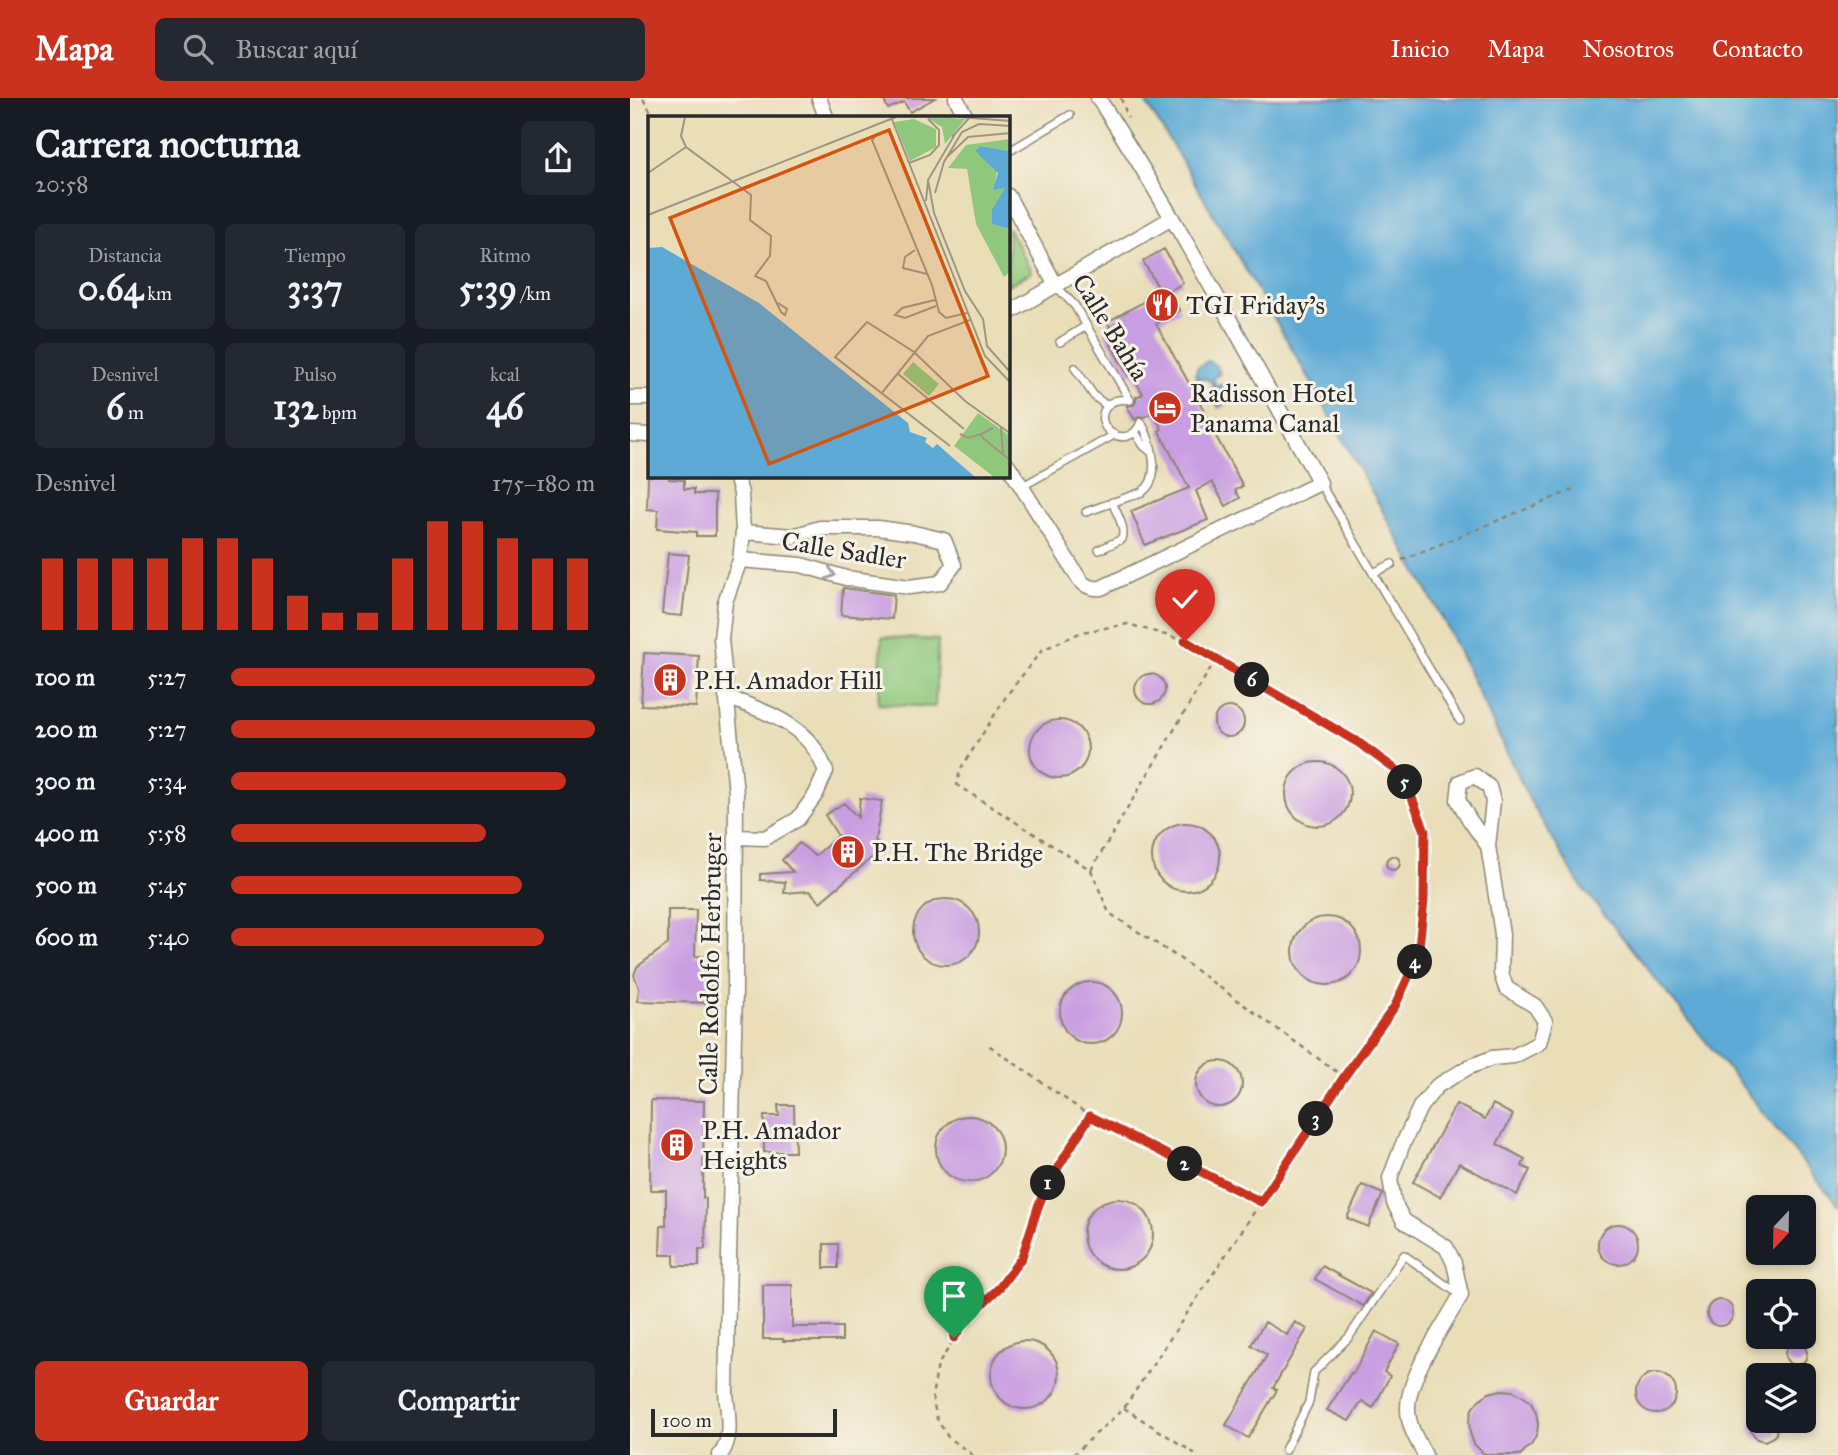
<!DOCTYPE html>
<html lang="es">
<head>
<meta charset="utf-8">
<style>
	body { margin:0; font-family:"IM FELL Great Primer",serif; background:#242831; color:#f1f3f6; height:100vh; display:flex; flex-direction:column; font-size:26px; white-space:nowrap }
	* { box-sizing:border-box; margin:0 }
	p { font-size:23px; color:#9ea1a6 }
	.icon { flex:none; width:38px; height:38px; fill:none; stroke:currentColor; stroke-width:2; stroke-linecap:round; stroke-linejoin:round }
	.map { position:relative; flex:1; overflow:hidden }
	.panel { display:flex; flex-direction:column; background:#171b24; width:630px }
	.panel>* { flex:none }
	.needle { width:46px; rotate:202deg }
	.buttons { position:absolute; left:1116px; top:1097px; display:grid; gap:14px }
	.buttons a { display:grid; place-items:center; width:70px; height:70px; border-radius:10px; background:#171b24; box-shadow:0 4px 10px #0003; font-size:35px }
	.scale { position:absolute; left:21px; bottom:18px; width:186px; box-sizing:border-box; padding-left:7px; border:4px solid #2b2b2b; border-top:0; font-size:19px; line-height:24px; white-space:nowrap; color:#2b2b2b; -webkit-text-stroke:5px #f7f3e8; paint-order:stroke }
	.pin { position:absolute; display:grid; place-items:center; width:60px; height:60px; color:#fff; margin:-72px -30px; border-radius:50% 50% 50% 0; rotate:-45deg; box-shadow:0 0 7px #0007 }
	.pin .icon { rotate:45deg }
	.km { position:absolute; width:35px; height:35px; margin:-18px; border-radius:50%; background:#222; color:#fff; font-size:19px; line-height:35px; text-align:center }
	.round { display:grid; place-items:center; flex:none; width:74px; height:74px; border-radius:10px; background:#242831 }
	.headline { display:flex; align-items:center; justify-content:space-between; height:119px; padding:0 35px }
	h1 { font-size:38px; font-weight:800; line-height:52px }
	.metrics { display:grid; grid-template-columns:repeat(3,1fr); gap:10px; height:119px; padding:7px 35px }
	.metrics div { display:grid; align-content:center; border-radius:10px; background:#242831; text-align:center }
	.metrics b { font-size:35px; font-weight:800 }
	.metrics small { font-size:19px; font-weight:400 }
	.metrics p { font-size:19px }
	.chart { height:196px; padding:14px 35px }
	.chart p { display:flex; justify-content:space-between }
	.chart svg { width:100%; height:126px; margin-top:7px; stroke:#c8321e; stroke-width:6 }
	.button { display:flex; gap:14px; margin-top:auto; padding:14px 35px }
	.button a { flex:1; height:80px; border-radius:10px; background:#c8321e; color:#fff; font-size:28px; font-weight:800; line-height:80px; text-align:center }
	.button a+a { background:#242831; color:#f1f3f6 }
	ul { padding:0 35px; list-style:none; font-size:23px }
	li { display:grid; grid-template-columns:112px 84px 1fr; align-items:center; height:52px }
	li i { height:18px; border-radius:9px; background:#c8321e }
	header { display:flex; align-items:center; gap:42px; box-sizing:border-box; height:98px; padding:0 35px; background:#c8321e; color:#fff }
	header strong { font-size:33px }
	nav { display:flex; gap:38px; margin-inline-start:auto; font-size:24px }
	.search { width:490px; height:63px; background:#242831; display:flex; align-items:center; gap:18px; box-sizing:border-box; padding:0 24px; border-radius:10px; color:#9ea1a6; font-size:26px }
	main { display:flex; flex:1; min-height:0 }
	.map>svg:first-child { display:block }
	.green { fill:#8fc87c; stroke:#5d7a54; stroke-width:2 }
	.water { fill:#5daad6; stroke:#446a80; stroke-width:2 }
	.building { fill:#c99de1 }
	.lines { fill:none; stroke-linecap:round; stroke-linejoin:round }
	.service-casing { stroke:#8a8472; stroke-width:10 }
	.minor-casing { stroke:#8a8472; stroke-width:17 }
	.path { stroke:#8a8472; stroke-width:2.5; stroke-dasharray:5 5; stroke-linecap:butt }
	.service { stroke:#fff; stroke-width:7 }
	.minor { stroke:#fff; stroke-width:14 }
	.oneway { stroke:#a0a0a0 }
	.route-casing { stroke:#fff; stroke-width:14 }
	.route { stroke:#c8321e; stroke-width:9 }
	.labels { text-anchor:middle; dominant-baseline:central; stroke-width:6; stroke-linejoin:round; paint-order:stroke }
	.poi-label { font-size:26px; fill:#2b2b2b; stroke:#f7f3e8; text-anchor:start }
	.street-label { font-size:26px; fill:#2b2b2b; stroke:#f7f3e8 }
	.inset-road { fill:none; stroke:#9e9680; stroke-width:2 }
	.view { fill:#d5540f; fill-opacity:0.15; stroke:#d5540f; stroke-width:3.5 }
	.inset-edge { fill:none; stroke:#2b2b2b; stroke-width:3.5 }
</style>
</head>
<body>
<header>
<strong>Mapa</strong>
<div class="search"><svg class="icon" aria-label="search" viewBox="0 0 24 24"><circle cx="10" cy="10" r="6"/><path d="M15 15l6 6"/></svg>Buscar aquí</div>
<nav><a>Inicio</a><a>Mapa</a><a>Nosotros</a><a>Contacto</a></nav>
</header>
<main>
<section class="panel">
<div class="headline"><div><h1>Carrera nocturna</h1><p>20:58</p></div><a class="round"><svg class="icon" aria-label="share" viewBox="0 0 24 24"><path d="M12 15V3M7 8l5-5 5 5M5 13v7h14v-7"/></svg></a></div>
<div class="metrics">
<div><p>Distancia</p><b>0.64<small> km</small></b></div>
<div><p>Tiempo</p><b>3:37</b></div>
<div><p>Ritmo</p><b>5:39<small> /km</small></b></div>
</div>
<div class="metrics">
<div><p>Desnivel</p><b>6<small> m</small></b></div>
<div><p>Pulso</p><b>132<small> bpm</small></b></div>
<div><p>kcal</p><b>46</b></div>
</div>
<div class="chart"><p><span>Desnivel</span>175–180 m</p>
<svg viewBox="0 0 160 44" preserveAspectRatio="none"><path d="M5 44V19M15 44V19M25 44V19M35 44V19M45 44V12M55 44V12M65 44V19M75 44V32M85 44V38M95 44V38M105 44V19M115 44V6M125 44V6M135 44V12M145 44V19M155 44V19"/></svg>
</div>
<ul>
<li><b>100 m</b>5:27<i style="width:100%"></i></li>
<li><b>200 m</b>5:27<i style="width:100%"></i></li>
<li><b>300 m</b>5:34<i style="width:92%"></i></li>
<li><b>400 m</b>5:58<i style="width:70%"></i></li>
<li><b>500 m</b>5:45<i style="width:80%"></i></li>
<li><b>600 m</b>5:40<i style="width:86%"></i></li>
</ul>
<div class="button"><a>Guardar</a><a>Compartir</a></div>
</section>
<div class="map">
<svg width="1208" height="1357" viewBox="0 0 1208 1357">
	<rect width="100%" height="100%" fill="#f7f3e8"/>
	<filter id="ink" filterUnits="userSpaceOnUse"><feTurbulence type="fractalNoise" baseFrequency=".0143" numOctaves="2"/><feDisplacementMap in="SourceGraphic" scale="14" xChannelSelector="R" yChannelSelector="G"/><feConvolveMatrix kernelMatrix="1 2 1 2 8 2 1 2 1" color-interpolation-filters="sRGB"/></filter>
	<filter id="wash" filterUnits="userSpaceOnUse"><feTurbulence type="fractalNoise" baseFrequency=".00686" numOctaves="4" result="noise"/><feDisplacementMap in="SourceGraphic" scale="28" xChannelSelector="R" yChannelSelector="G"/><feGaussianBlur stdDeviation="1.57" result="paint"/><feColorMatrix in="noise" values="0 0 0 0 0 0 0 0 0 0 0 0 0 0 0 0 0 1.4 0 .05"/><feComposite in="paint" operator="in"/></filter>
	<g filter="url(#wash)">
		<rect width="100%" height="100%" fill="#eadeb9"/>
		<path class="green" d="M 378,129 L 402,174 L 378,187 Z
			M 252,539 L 308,542 L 305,609 L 248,606 Z"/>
		<path class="water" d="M 513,0 L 1208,0 L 1208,1108 L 948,784 L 899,701 L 816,527 L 671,266 L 543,48 Z
			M 578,263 L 585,267 L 590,275 L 584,280 L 584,285 L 588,288 L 592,287 L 601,303 L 589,310 L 582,298 L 584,293 L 583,286 L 577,281 L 567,280 L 565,276 L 568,269 Z"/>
		<g id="blocks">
			<path class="building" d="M 253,0 L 305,0 L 280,14 L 274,4 L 258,11 Z
				M 534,151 L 553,185 L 539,193 L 550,213 L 526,226 L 579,321 L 577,322 L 613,388 L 605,392 L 610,400 L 596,408 L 582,384 L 566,393 L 578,422 L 515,447 L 501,413 L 559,390 L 529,333 L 532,331 L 523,314 L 514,319 L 509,318 L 505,322 L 497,308 L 504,307 L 506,303 L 506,299 L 513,296 L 502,276 L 498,278 L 474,234 L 481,230 L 477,224 L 517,202 L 515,199 L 529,191 L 513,163 Z
				M 18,378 L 39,378 L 39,381 L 54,382 L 54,391 L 64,391 L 64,396 L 85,396 L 85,438 L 66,438 L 66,434 L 27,431 L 28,412 L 17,411 Z
				M 38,455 L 59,457 L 52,518 L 32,516 Z
				M 213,490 L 264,497 L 262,521 L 211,517 Z
				M 14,555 L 69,558 L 66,609 L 11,607 Z
				M505 591a15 15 0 1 1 30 0a15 15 0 1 1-30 0Z
				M584 624a15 15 0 1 1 30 0a15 15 0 1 1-30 0Z
				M400 651a29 29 0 1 1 58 0a29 29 0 1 1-58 0Z
				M656 696a32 32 0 1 1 64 0a32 32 0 1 1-64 0Z
				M 230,700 L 252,703 L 245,742 L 252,751 L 190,804 L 180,793 L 154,795 L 155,784 L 130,782 L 130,776 L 163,774 L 152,762 L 169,745 L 185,758 L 208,738 L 195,717 L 214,705 L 228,720 Z
				M522 759a34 34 0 1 1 68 0a34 34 0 1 1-68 0Z
				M756 765a7 7 0 1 1 14 0a7 7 0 1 1-14 0Z
				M283 834a33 33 0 1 1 66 0a33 33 0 1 1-66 0Z
				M 38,812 L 66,812 L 65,858 L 81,859 L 80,905 L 8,903 L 9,890 L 4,877 L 7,869 L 38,846 Z
				M663 853a34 34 0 1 1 68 0a34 34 0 1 1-68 0Z
				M430 915a31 31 0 1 1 62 0a31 31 0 1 1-62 0Z
				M566 986a23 23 0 1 1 46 0a23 23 0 1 1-46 0Z
				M 21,1002 L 74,1003 L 73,1100 L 76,1101 L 75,1151 L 69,1151 L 69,1168 L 44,1168 L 44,1157 L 30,1157 L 31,1128 L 36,1128 L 36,1092 L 20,1092 Z
				M 826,1006 L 855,1021 L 863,1006 L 883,1017 L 867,1046 L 895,1061 L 892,1068 L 900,1072 L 887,1097 L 829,1065 L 810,1099 L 783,1084 Z
				M 148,1007 L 164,1007 L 165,1054 L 134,1054 L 134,1018 L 149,1018 Z
				M306 1051a33 33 0 1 1 66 0a33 33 0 1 1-66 0Z
				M 732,1087 L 753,1096 L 738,1129 L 717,1120 Z
				M453 1136a35 35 0 1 1 70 0a35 35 0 1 1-70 0Z
				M968 1146a20 20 0 1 1 40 0a20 20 0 1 1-40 0Z
				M 194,1146 L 208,1146 L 208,1170 L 194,1170 Z
				M 692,1168 L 741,1195 L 733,1208 L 685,1181 Z
				M 133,1187 L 162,1187 L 162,1229 L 212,1229 L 212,1243 L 153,1243 L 153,1241 L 133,1241 Z
				M1077 1215a13 13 0 1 1 26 0a13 13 0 1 1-26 0Z
				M 635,1224 L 657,1237 L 665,1224 L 677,1231 L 643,1290 L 647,1292 L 618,1340 L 596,1327 L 637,1257 L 621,1247 Z
				M 746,1233 L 769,1246 L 754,1274 L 760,1278 L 743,1310 L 732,1303 L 719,1323 L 697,1312 L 721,1275 L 723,1276 Z
				M361 1277a34 34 0 1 1 68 0a34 34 0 1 1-68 0Z
				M1155 1256a11 11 0 1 1 22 0a11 11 0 1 1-22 0Z
				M1006 1295a20 20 0 1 1 40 0a20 20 0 1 1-40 0Z
				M 871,1292 L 883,1293 L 893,1298 L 901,1305 L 906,1315 L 908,1326 L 907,1336 L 902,1346 L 890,1357 L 858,1357 L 853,1355 L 844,1346 L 840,1335 L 839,1323 L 842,1311 L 849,1302 L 859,1295 Z
				M 1121,1323 L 1146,1323 L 1147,1327 L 1146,1336 L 1143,1339 L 1135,1343 L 1127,1341 L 1121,1334 Z"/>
		</g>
	</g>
	<g filter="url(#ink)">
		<use href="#blocks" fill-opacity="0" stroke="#8a8472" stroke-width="2"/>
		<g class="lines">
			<g class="service-casing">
				<path id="service" d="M 378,54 L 440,17
					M 426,188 L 445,208 L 500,302
					M 430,244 L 456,228
					M 445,270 L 464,298 L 477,308
					M 500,302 C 492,301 484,301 478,307 C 458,329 499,356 511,324
					M 505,334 L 514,348 L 520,353
					M 690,385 L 830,623
					M 391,389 L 484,337
					M 456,414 L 512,394 C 533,380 521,342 511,324
					M 469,452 L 492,441 C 496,430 487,416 482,404
					M 743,475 L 762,466
					M 655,1352 L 679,1304 L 684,1274 L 719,1239 L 774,1157 L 830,1197"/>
			</g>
			<g class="minor-casing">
				<path id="minor" d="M 189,0 L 196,19
					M 326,0 L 336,19
					M 378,98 L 426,188
					M 378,215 L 542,120
					M 0,300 L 19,300
					M 0,336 L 19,337
					M 378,367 L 450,482 C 456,489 462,491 471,490 L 690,385 C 618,256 549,124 468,0
					M 110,462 L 171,467 L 216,480 L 279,489 L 310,485 L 324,467 L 314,442 L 284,435 L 248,430 L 190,430 L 163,438 L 113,434
					M 96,599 C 127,610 168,624 186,653 C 190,659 193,666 196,673 L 186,696 L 168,721 L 135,740 L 106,739
					M 90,1357 C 104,1340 97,1313 96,1293 L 105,891 L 106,695 L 91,541 L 95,504 L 110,462 L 113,434 L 111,395 L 106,378
					M 795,1357 C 787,1342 778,1328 778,1311 C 777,1279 815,1226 831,1197 L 824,1165 L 816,1149 L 774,1123 L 764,1105 L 760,1080 L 772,1048 L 790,1009 L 807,988 L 839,969 L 862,960 L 884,958 L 909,945 L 915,923 L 905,908 L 876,890 L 871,875 L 872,836 L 858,748 L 863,703 L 859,689 L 845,678 L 830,684 L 828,702 L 839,721 L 858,748"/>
			</g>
			<path class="path" d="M 13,0 L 24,19
				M 491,0 L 498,20
				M 772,462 L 947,390
				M 461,772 L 586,561
				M 460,1018 L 631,1104
				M 494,1310 L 567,1357
				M 343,1357 L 318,1339 L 307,1321 L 302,1298 L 308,1267 L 336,1222 L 370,1189 L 392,1159 L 407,1109 L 416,1089 L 460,1018 L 357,946
				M 443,1357 L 494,1310 L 714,979 L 765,908 L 788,858 L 794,803 L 795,733 L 773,677 L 729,645 L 556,543 L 498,526 L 452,534 L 412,552 L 377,597 L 330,672 L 327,687 L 461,772 L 479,815 L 549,860 L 714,979"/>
			<use href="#service" class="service"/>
			<use href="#minor" class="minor"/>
		</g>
		<defs><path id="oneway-chevron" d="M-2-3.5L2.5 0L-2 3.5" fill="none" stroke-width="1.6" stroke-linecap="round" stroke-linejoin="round" transform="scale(1.75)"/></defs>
		<use class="oneway" href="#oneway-chevron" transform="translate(201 476) rotate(16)"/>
	</g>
	<g class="lines" filter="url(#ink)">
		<g class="route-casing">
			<path id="route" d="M 324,1240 L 335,1222 L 370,1189 L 392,1159 L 408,1109 L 416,1089 L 460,1018 L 631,1104 L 714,979 L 765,908 L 788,858 L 794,803 L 795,733 L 773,677 L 729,645 L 555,543"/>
		</g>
		<use href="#route" class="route"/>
	</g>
	<defs>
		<g id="restaurant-disc" transform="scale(1.75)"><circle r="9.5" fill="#c8321e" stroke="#f7f3e8"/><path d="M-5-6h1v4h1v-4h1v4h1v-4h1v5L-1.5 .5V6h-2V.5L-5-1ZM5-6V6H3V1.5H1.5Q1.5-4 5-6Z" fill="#fff"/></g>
		<g id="hotel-disc" transform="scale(1.75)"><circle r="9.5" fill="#c8321e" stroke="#f7f3e8"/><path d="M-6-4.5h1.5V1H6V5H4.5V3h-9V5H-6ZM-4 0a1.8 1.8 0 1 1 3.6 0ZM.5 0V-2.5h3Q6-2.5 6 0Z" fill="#fff"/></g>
		<g id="building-disc" transform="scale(1.75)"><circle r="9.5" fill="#c8321e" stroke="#f7f3e8"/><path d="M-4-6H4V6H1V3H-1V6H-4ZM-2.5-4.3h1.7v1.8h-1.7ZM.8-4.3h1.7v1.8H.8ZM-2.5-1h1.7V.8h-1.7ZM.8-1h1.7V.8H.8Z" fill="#fff"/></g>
	</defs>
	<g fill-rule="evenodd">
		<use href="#restaurant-disc" x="532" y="207"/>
		<use href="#hotel-disc" x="535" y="310"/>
		<use href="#building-disc" x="40" y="582"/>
		<use href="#building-disc" x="218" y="754"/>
		<use href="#building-disc" x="47" y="1047"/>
	</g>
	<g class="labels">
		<g class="poi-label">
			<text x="556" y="207">TGI Friday's</text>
			<text x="560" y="295">Radisson Hotel<tspan x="560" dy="30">Panama Canal</tspan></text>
			<text x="64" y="582">P.H. Amador Hill</text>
			<text x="242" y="754">P.H. The Bridge</text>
			<text x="72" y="1032">P.H. Amador<tspan x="72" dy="30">Heights</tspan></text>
		</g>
		<g class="street-label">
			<text transform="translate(481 229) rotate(58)">Calle Bahía</text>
			<text transform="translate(214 452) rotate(9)">Calle Sadler</text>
			<text transform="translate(80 866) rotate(-89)">Calle Rodolfo Herbruger</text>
		</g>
	</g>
	<g transform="translate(18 18)">
		<rect width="362" height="362" fill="#eadeb9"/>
		<path d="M 279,2 L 302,2 L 317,3 L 297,28 L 294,11 ZM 266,3 L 288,13 L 288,31 L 262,45 L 246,6 ZM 362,23 L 362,35 L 332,30 L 327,35 L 349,54 L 347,69 L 357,72 L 344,108 L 361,113 L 362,156 L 356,161 L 328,108 L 319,53 L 300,52 L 318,29 ZM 265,246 L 291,268 L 281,280 L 255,258 ZM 330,297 L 362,320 L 362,361 L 346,361 L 306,330 Z" fill="#8fc87c"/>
		<path d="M 332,30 L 362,35 L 362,126 L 361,113 L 344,108 L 344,94 L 357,72 L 345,74 L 350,57 L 327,35 ZM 14,131 L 111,187 L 260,307 L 262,316 L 279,322 L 277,326 L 285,332 L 289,328 L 327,361 L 0,361 L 0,132 Z" fill="#5daad6"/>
		<path class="inset-road" d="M 37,1 L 33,20 L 38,31 L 103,79 L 102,104 L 123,120 L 122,140 L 107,160 L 118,165 L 133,196 L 137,199 L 139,193 L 130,187M 243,1 L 337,240 L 363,267M 310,1 L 363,5M 229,18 L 224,24 L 284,169 L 291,196 L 298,202 L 319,197M 304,21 L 322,1M 298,42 L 320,21 L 363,17M 261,47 L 282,39 L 291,29 L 291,14 L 280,3M 0,57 L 38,31M 280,64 L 286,97 L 317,175 L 335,203 L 339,230 L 363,257M 287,77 L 296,46 L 314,16 L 331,8 L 363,10M 278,85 L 280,64 L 307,18M 0,99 L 248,1M 267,134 L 257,141 L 255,152 L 279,158M 287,184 L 254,192 L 247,199 L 257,202 L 288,190M 249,257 L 316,313M 233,278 L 280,220 L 322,204M 353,311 L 355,339M 345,312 L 333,318 L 335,322 L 363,345M 312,318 L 320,322 L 333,318M 302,330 L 187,241 L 219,206 L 266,236 L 317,285 L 363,318"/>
		<path class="view" d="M 241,14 L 340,260 L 121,348 L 22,102 Z"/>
		<rect width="362" height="362" class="inset-edge"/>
	</g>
</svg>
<div class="buttons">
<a><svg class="needle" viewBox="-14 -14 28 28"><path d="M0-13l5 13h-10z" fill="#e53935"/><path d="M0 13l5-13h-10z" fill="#9ea1a6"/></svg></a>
<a><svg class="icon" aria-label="locate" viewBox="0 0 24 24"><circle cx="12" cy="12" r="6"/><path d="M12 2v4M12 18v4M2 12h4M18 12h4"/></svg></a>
<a><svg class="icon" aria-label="layers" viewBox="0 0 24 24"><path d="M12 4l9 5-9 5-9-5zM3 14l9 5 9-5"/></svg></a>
</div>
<div class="scale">100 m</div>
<div class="pin" style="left:324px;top:1240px;background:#1e9e55"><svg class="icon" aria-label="arrive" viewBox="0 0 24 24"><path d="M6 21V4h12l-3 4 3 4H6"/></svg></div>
<div class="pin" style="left:555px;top:543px;background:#d93025"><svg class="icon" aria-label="check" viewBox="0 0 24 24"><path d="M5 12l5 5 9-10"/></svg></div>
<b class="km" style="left:418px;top:1085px">1</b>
<b class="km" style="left:555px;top:1066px">2</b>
<b class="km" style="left:686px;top:1021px">3</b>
<b class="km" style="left:785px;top:864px">4</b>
<b class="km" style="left:775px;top:684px">5</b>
<b class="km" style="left:622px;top:582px">6</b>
</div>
</main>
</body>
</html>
